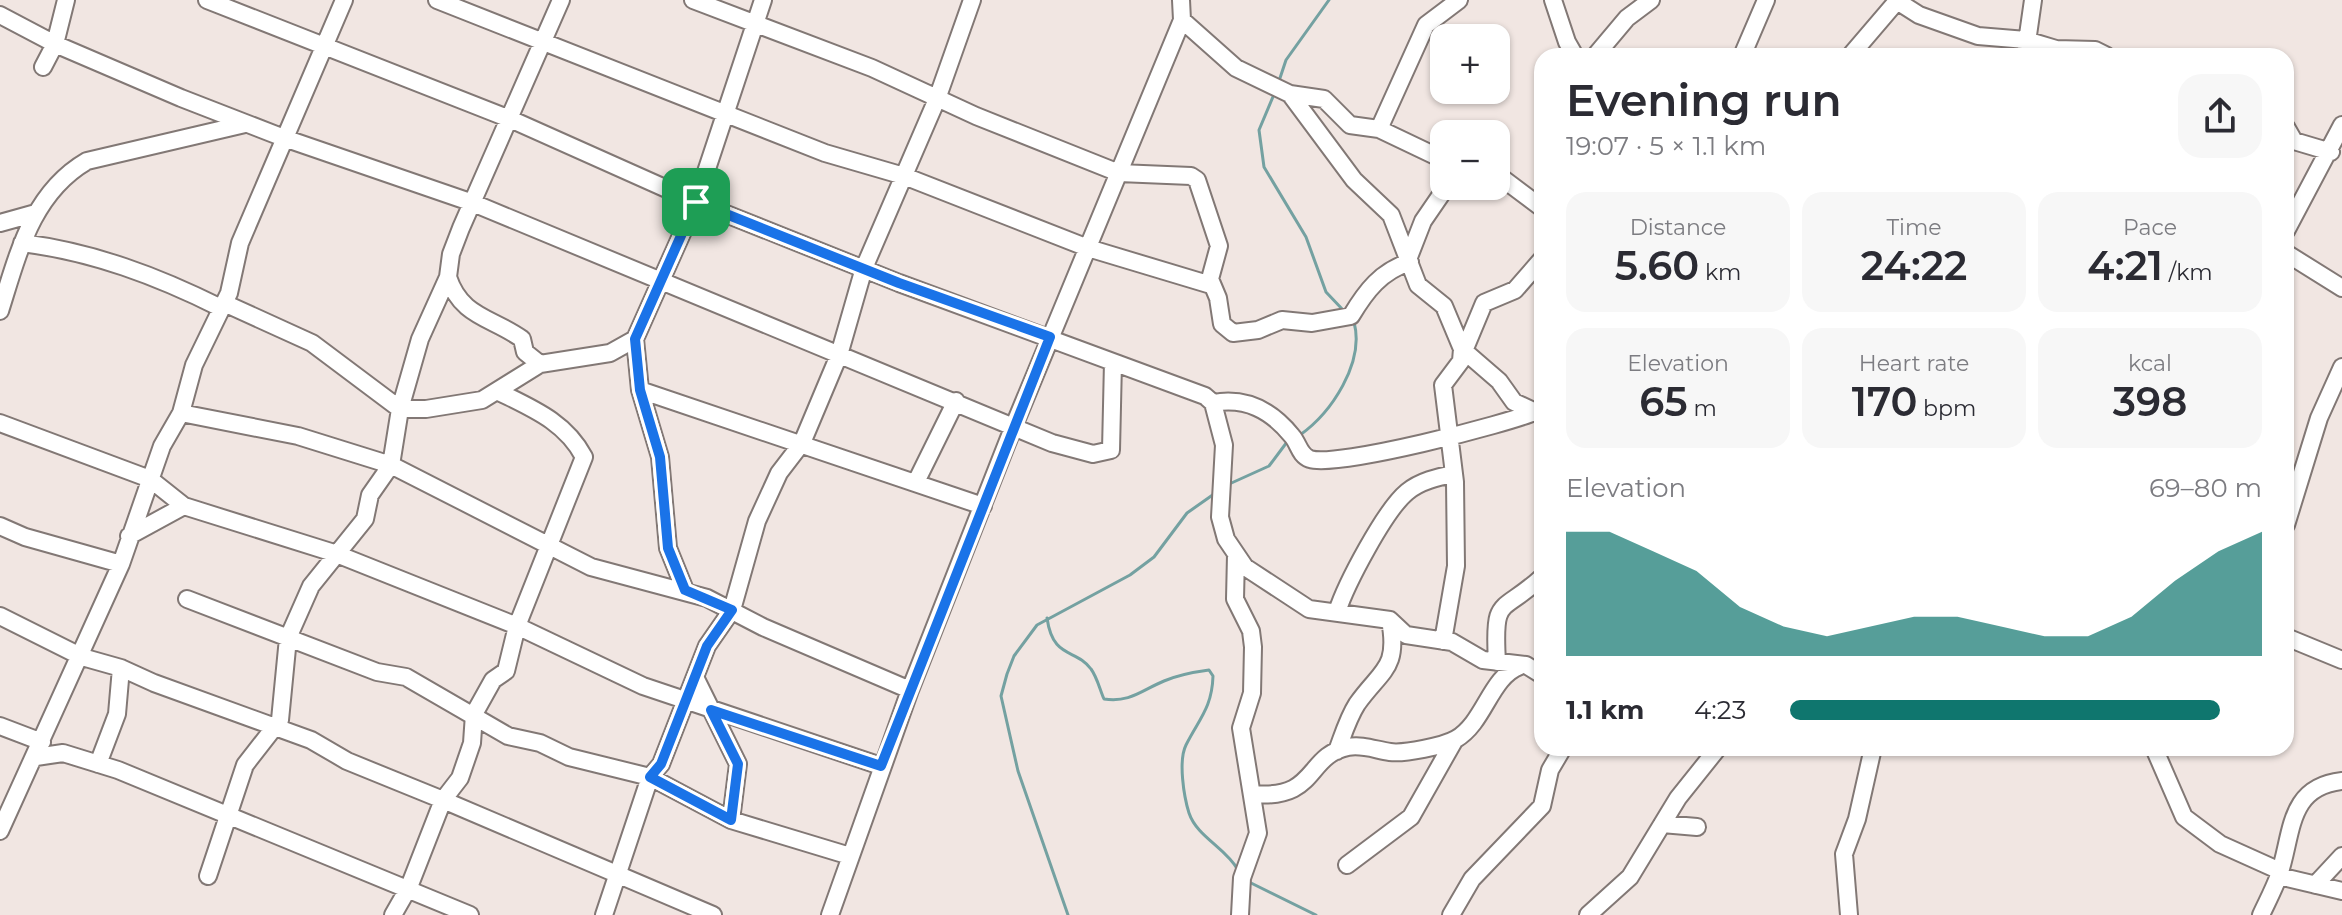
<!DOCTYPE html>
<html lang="en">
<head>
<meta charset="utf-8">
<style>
	body { margin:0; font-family:Montserrat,sans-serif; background:#f7f7f7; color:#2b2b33; height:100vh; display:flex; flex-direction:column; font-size:30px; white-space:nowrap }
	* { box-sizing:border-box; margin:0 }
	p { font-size:26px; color:#7c7c81 }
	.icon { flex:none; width:44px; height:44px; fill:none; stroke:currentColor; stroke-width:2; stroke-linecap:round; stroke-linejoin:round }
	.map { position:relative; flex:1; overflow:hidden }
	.sheet { position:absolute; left:1534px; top:48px; width:760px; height:708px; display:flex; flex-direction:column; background:#fff; border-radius:24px; box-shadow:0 2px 6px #0004 }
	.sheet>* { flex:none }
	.buttons { position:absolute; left:1430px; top:24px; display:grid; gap:16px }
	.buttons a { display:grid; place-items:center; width:80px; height:80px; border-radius:16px; background:#fff; box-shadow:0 2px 6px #0004; font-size:40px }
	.pin { position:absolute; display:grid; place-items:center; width:68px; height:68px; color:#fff; margin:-34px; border-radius:16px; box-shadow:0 4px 12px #0006 }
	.round { display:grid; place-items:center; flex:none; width:84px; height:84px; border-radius:24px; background:#f7f7f7 }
	.summary { display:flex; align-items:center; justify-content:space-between; height:136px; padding:0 32px }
	h1 { font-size:44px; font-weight:600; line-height:60px }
	.metrics { display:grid; grid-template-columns:repeat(3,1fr); gap:12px; height:136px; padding:8px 32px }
	.metrics div { display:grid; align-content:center; border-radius:20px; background:#f7f7f7; text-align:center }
	.metrics b { font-size:40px; font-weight:600 }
	.metrics small { font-size:22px; font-weight:400 }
	.metrics p { font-size:22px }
	.chart { height:224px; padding:16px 32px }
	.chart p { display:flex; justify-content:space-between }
	.chart svg { width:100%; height:144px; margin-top:8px; fill:#0f766e; opacity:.7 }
	ul { padding:0 32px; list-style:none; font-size:26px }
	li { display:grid; grid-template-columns:128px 96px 1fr; align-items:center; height:60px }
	li i { height:20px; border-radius:10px; background:#0f766e }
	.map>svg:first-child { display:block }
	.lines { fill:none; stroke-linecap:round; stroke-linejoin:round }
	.stream { stroke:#74a1a1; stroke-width:3 }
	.minor-casing { stroke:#827875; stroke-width:20 }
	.minor { stroke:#fff; stroke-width:16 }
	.route-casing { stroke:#fff; stroke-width:16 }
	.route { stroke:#1a73e8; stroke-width:10 }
</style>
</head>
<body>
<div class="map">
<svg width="2342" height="915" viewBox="0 0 2342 915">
	<rect width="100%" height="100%" fill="#f1e6e2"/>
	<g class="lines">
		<path class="stream" d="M 1279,81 L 1286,60 L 1329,0
			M 1275,92 L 1259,130 L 1264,167 L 1306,237 L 1326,292 L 1344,311
			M 1300,435 C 1331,413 1365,363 1354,322
			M 1227,485 L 1269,466 L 1287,442
			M 1047,618 C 1053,660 1076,648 1091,669 C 1097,677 1100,690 1104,699 C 1130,703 1142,690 1164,681 C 1178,675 1194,672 1209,670 L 1213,676 C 1212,708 1199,719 1186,745 C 1178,761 1184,797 1189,813 C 1197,837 1226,848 1238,870
			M 1247,881 L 1316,915
			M 1068,915 L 1018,771 L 1001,696 L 1007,674 L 1014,656 L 1037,625 L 1130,575 L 1154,557 L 1187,513 L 1214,494"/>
		<g class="minor-casing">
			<path id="minor" d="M 207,0 L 510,119 L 696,202 L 899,283 L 1205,396 L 1213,403 L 1224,445 L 1220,517 L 1226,539 L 1245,567 L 1309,609 L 1390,620 L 1406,635 L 1452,642 L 1483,660 L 1526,665 L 1542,675
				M 437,0 L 825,153 L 904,176 L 1088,248 L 1211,285
				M 693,0 L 872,68 L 976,116 L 1119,173 L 1191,176 L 1197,180 L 1219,246 L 1210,279 L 1218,298 L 1222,324 L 1233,333 L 1258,330 L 1282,320 L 1312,323 L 1351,316 C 1366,291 1381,271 1410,262
				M 1553,0 L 1567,42 L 1575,56
				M 0,15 L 55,44 L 181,98 L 284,138 L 473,203 L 1052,443 L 1093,454 L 1111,450 L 1113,362
				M 1182,20 L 1236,68 L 1290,94 L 1354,180 L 1391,215 L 1418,285 L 1444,306 L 1462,349 L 1499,381 L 1514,402 L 1542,415
				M 1595,56 L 1627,18 L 1651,0
				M 1742,56 L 1766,0
				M 1850,56 L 1897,1 L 1919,15 L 1978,36 L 2026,40 L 2056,49 L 2095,50 L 2107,56
				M 2025,56 L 2033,0
				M 43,67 L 55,44 L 66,0
				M 1290,94 L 1324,99 L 1350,125 L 1379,129 L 1444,160
				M 2286,127 L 2294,141 L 2331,152
				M 1379,129 L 1426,25 L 1459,0
				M 1496,178 L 1502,178 L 1542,208
				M 0,223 L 36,213
				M 2286,231 L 2342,125
				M 22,243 C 93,252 157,276 221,308
				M 2286,253 L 2342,288
				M 1409,257 L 1423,221 L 1447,186
				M 448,277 C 461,317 491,317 522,339 L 525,352 L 540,364
				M 224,303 L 312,343 L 400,409 L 426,409 L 482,400 L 540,364 L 610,353 L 635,339
				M 0,311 C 18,254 32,193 87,161 L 245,124
				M 1464,351 L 1484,303 L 1515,290 L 1542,259
				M 640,390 L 983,506
				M 497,391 C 531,408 565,421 584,457 L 517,626 L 506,671 L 493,680 L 474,714 L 472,743 L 460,778 L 443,800 L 713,915
				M 1213,403 C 1246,397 1271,410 1292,436 C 1299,444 1299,455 1310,459 C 1337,468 1507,424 1537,411
				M 181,413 L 298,436 L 391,465 L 591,567 L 707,598 L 763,627 L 910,690
				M 0,423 L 150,479 L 184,506 L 334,553 L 517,626 L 643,686 L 881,766
				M 916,482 L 956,401
				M 2286,525 L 2319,418 L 2342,367
				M 0,526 L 25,537 L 121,564
				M 129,536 L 184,506
				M 1236,555 L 1235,599 L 1251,631 L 1253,647 L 1252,693 L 1241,728 L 1258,833 L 1242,878 L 1240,915
				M 685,590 L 668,548 L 660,457 L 640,390 L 635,339 L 696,202 L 763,0
				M 187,599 L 377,672 L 406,677 L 508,736 L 540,743 L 569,757 L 650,777 L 731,820
				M 1337,612 C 1346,584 1385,510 1407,492 C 1420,481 1438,477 1454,474
				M 0,616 L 82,657 L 121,668 L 154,683 L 311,740 L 347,761 L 443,800 L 409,887 L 393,915
				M 2286,637 L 2342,660
				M 1443,641 L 1456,566 L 1455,482 L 1443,385 L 1461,361 L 1462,349
				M 1497,662 C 1493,594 1501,615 1542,577
				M 695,677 L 738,764 L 731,820 L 850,856
				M 0,726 L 42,742
				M 2154,748 L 2184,817 L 2220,844 L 2280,871
				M 1337,751 C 1343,735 1348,718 1357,704 C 1382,669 1399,669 1390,620
				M 36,757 L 63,753 L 118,770 L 470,915
				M 98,764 L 117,714 L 121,668
				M 1253,794 C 1318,800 1305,756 1348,747 C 1362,744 1376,750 1390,752 C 1404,754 1444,746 1456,739 C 1485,722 1490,677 1520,666
				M 1662,824 L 1697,827
				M 0,831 L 121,564 L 162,446 L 181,413 L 194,365 L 229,293 L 240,243 L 344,0
				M 1347,865 L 1411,817 L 1454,741
				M 208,876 L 245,765 L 280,720 L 288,638 L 311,586 L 365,519 L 370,495 L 391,465 L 400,409 L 420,339 L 448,277 L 451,254 L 461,228 L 561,0
				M 2279,876 L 2342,891
				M 2315,885 L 2342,856
				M 604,915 L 650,777 L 661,764 L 707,646 L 732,610 L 757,521 L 779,473 L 802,443 L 839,355 L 864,268 L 937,99 L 972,0
				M 830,915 L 910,690 L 1013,428 L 1182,20 L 1181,0
				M 1451,915 L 1472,879 L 1542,806 L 1550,770 L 1563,748
				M 1588,915 L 1630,877 L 1678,798 L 1718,748
				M 1849,915 L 1844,854 L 1857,819 L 1873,748
				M 2261,915 C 2267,902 2274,889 2279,875 C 2293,834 2287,787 2342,781"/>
		</g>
		<use href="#minor" class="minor"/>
	</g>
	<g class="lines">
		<g class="route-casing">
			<path id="route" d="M 696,202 L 899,283 L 1050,337 L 881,766 L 711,710 L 738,764 L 731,820 L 650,777 L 661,764 L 707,646 L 732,610 L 685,590 L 668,548 L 660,457 L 640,390 L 635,339 Z"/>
		</g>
		<use href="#route" class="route"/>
	</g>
</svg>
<div class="buttons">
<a>+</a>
<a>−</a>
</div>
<div class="pin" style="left:696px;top:202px;background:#1e9e55"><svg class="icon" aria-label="arrive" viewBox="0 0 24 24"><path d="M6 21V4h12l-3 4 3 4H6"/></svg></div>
<section class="sheet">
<div class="summary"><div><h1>Evening run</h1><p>19:07 · 5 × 1.1 km</p></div><a class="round"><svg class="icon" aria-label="share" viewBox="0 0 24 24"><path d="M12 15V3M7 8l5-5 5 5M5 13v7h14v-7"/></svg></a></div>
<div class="metrics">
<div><p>Distance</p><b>5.60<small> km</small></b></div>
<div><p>Time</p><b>24:22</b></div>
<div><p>Pace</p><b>4:21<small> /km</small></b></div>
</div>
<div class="metrics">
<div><p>Elevation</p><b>65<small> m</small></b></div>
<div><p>Heart rate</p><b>170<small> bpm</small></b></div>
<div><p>kcal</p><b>398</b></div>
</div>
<div class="chart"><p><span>Elevation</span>69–80 m</p>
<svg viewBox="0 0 160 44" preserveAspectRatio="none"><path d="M0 44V6L10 6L20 12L30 18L40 29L50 35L60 38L70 35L80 32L90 32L100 35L110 38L120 38L130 32L140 21L150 12L160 6V44z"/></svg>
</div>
<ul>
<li><b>1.1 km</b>4:23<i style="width:91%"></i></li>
</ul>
</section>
</div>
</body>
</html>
